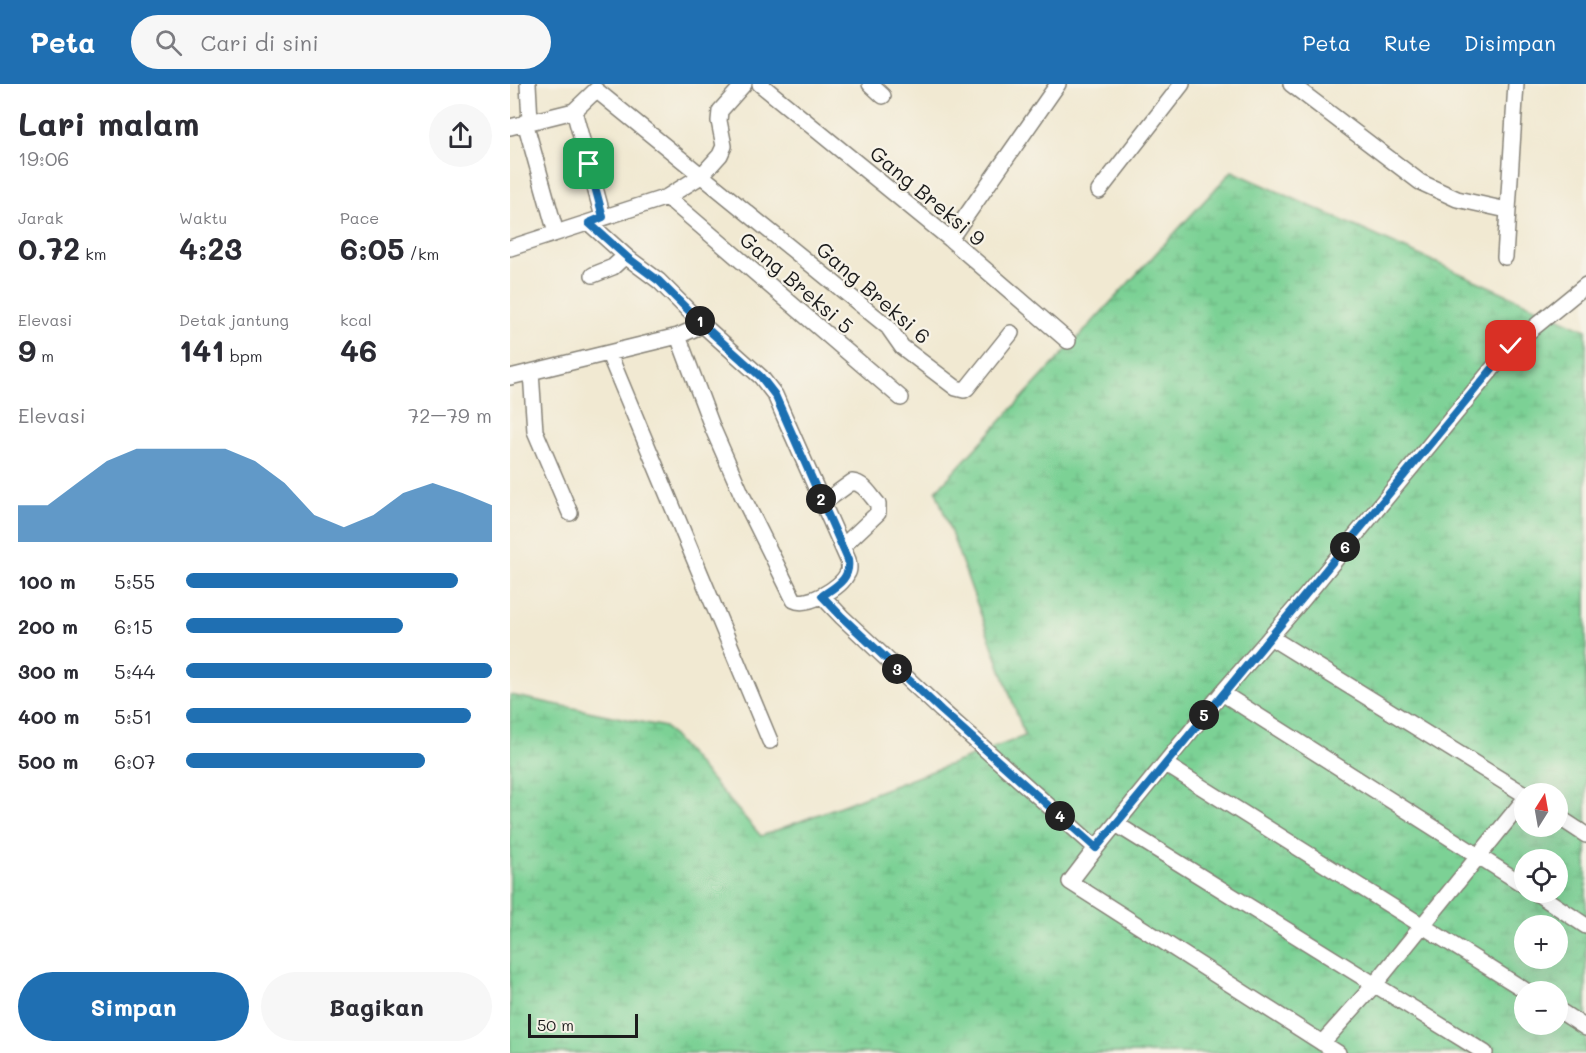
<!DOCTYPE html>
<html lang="id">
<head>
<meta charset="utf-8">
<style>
	body { margin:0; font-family:Mali,sans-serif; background:#f7f7f7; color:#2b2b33; height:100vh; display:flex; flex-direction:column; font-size:22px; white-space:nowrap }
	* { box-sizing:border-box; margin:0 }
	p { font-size:20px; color:#7c7c81 }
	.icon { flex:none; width:33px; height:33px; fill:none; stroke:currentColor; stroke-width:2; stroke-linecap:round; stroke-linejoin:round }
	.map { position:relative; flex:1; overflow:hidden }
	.side { display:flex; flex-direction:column; background:#fff; width:510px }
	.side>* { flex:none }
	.needle { width:39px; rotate:11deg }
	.tools { position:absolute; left:1004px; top:699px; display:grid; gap:12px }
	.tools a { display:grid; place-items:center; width:54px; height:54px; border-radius:50%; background:#fff; box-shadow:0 6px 24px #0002; font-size:30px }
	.scale { position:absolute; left:18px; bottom:15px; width:110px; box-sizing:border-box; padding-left:6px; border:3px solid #1c1c1c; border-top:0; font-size:16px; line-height:21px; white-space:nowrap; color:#1c1c1c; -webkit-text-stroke:4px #f7f3e8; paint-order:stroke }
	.pin { position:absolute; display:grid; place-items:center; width:51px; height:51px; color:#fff; margin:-26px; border-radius:12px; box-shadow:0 3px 9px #0006 }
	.km { position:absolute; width:30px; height:30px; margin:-15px; border-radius:50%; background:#222; color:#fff; font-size:16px; line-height:30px; text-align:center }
	.round { display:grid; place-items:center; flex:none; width:63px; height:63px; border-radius:32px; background:#f7f7f7 }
	.head { display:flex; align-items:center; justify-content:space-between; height:102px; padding:0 18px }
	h1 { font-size:33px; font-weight:700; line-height:45px }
	.figures { display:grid; grid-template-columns:repeat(3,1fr); gap:9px; height:102px; padding:6px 18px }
	.figures div { display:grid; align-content:center }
	.figures b { font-size:30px; font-weight:700 }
	.figures small { font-size:16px; font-weight:400 }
	.figures p { font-size:16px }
	.chart { height:168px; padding:12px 18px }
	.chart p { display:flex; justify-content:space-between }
	.chart svg { width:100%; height:108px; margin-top:6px; fill:#1f6fb2; opacity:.7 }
	.primary-button { display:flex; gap:12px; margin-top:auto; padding:12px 18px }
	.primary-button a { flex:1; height:69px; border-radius:36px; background:#1f6fb2; color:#fff; font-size:24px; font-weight:700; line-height:69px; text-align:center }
	.primary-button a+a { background:#f7f7f7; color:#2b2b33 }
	ul { padding:0 18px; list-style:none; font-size:20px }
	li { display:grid; grid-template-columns:96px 72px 1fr; align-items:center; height:45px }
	li i { height:15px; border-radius:8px; background:#1f6fb2 }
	header { display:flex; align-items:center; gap:36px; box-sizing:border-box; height:84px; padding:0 30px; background:#1f6fb2; color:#fff }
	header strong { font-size:28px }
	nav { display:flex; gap:33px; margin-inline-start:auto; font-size:21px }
	.search { width:420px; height:54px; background:#f7f7f7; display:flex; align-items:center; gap:15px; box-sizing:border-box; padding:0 21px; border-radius:33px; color:#7c7c81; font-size:22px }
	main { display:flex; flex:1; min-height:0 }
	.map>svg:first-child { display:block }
	.wetland { fill:url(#wetland-marsh); stroke:#4c7658; stroke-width:1.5; fill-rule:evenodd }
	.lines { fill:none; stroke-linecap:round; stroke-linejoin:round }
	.minor-casing { stroke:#868277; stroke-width:18 }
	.minor { stroke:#fff; stroke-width:15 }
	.route-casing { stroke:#fff; stroke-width:12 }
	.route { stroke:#1f6fb2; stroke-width:8 }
	.labels { text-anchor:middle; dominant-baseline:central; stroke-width:4.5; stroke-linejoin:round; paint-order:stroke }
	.street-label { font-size:21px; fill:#1c1c1c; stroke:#f7f3e8 }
</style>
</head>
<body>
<header>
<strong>Peta</strong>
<div class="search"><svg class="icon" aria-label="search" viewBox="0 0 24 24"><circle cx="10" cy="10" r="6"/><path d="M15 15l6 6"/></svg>Cari di sini</div>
<nav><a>Peta</a><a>Rute</a><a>Disimpan</a></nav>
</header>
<main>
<section class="side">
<div class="head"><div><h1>Lari malam</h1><p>19:06</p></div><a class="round"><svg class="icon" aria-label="share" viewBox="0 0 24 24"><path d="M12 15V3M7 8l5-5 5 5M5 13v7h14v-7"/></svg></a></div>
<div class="figures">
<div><p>Jarak</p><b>0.72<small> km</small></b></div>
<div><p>Waktu</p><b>4:23</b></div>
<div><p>Pace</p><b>6:05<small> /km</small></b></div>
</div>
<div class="figures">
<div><p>Elevasi</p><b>9<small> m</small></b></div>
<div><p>Detak jantung</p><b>141<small> bpm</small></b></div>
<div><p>kcal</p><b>46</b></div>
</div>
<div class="chart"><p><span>Elevasi</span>72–79 m</p>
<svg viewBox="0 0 160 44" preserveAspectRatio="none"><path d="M0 44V29L10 29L20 20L30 11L40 6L50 6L60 6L70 6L80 11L90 20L100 33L110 38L120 33L130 24L140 20L150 24L160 29V44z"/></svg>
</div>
<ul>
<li><b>100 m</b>5:55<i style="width:89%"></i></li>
<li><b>200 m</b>6:15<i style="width:71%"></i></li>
<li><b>300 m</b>5:44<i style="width:100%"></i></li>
<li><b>400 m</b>5:51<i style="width:93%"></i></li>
<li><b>500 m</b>6:07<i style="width:78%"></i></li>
</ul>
<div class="primary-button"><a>Simpan</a><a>Bagikan</a></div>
</section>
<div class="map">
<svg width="1076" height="969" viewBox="0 0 1076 969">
	<defs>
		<pattern id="wetland-marsh" width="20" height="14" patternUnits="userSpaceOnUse" patternTransform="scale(1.5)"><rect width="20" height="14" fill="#7cd195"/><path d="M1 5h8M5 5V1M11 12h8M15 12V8" fill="none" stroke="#6bb380"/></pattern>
	</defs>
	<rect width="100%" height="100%" fill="#f7f3e8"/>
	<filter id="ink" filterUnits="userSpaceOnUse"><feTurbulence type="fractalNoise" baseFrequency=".0167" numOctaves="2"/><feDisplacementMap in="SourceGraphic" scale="12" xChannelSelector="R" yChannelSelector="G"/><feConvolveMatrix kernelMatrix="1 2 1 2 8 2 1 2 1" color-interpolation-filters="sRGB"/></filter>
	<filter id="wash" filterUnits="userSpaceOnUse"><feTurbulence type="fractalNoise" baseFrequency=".008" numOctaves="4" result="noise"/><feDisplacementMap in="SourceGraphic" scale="24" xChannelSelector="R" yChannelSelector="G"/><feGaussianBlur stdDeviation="1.35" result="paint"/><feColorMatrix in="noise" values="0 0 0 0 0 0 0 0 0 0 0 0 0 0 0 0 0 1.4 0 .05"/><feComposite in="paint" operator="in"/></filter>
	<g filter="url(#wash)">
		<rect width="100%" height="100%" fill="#f1e9d2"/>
		<path class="wetland" d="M 722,87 L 1076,246 L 1076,969 L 0,969 L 0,611 L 155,643 L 251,752 L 515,652 L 426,407 ZM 1014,710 L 1047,710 L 1047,742 L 1014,742 ZM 1014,776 L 1047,776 L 1047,808 L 1014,808 ZM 1014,842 L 1047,842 L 1047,874 L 1014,874 ZM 1014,908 L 1047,908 L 1047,940 L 1014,940 Z"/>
	</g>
	<g filter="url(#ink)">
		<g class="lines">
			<g class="minor-casing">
				<path id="minor" d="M 18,0 L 20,37
					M 250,0 L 440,155 L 558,257
					M 360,0 L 373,12
					M 781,0 L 910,98 L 947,115 L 997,126
					M 86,6 L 378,243 L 392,263 L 446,304 L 454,306 L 457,304 L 501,249
					M 64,27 L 93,133
					M 15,38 L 46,149
					M 0,43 L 64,27 L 86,6
					M 589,107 L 672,0
					M 157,113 L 391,314
					M 440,155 L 548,0
					M 0,164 L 157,113 L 191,92 L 210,71 L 214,62 L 209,37 L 210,27 L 234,0
					M 995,173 L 1006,0
					M 83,191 L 103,183 L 115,172
					M 168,252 L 203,345 L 232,411 L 284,516 C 297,523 331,504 337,490 C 340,486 339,481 338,476 L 275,334 L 265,311 L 251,293 L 193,241
					M 99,270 L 260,657
					M 21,288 L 25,347 L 60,429
					M 0,293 L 168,252 L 193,241 L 149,197 L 118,174 L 79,139
					M 313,419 L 342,398 C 354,399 360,411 368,420 L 368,429 L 332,463
					M 312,512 L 332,533 L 431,626 L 586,764
					M 760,553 L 1014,710
					M 712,609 L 1014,801
					M 655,680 L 1018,908
					M 1047,732 L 1076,751
					M 606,740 L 975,969
					M 1025,808 L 1076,842
					M 1047,925 L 1076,944
					M 812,959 L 865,900 L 1014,716
					M 828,969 L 560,798 L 586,764 L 712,609 L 794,514 L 1001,262 L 1076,201"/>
			</g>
			<use href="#minor" class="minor"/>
		</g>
	</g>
	<g class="lines" filter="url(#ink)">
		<g class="route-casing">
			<path id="route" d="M 79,80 L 93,133 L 79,139 L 118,174 L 149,197 L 193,241 L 251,293 L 265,311 L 338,476 C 341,495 326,502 312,512 L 332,533 L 431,626 L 586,764 L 1001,262"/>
		</g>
		<use href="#route" class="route"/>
	</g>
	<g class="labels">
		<g class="street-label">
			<text transform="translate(418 111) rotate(40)">Gang Breksi 9</text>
			<text transform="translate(287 198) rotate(41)">Gang Breksi 5</text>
			<text transform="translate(364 208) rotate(41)">Gang Breksi 6</text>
		</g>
	</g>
</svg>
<div class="tools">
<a><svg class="needle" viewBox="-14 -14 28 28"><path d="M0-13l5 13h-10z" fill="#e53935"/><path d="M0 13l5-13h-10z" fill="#7c7c81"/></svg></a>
<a><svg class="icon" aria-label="locate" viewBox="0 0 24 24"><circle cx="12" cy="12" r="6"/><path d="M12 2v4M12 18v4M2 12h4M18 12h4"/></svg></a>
<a>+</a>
<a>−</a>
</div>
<div class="scale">50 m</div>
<div class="pin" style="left:79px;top:80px;background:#1e9e55"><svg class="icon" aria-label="arrive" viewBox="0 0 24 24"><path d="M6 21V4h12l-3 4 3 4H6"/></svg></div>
<div class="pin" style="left:1001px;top:262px;background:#d93025"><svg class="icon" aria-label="check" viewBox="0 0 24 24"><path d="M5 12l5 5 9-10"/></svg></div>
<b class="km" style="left:190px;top:237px">1</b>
<b class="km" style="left:311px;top:415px">2</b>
<b class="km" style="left:387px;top:585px">3</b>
<b class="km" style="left:550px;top:732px">4</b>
<b class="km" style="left:694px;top:631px">5</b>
<b class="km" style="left:835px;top:463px">6</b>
</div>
</main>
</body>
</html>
